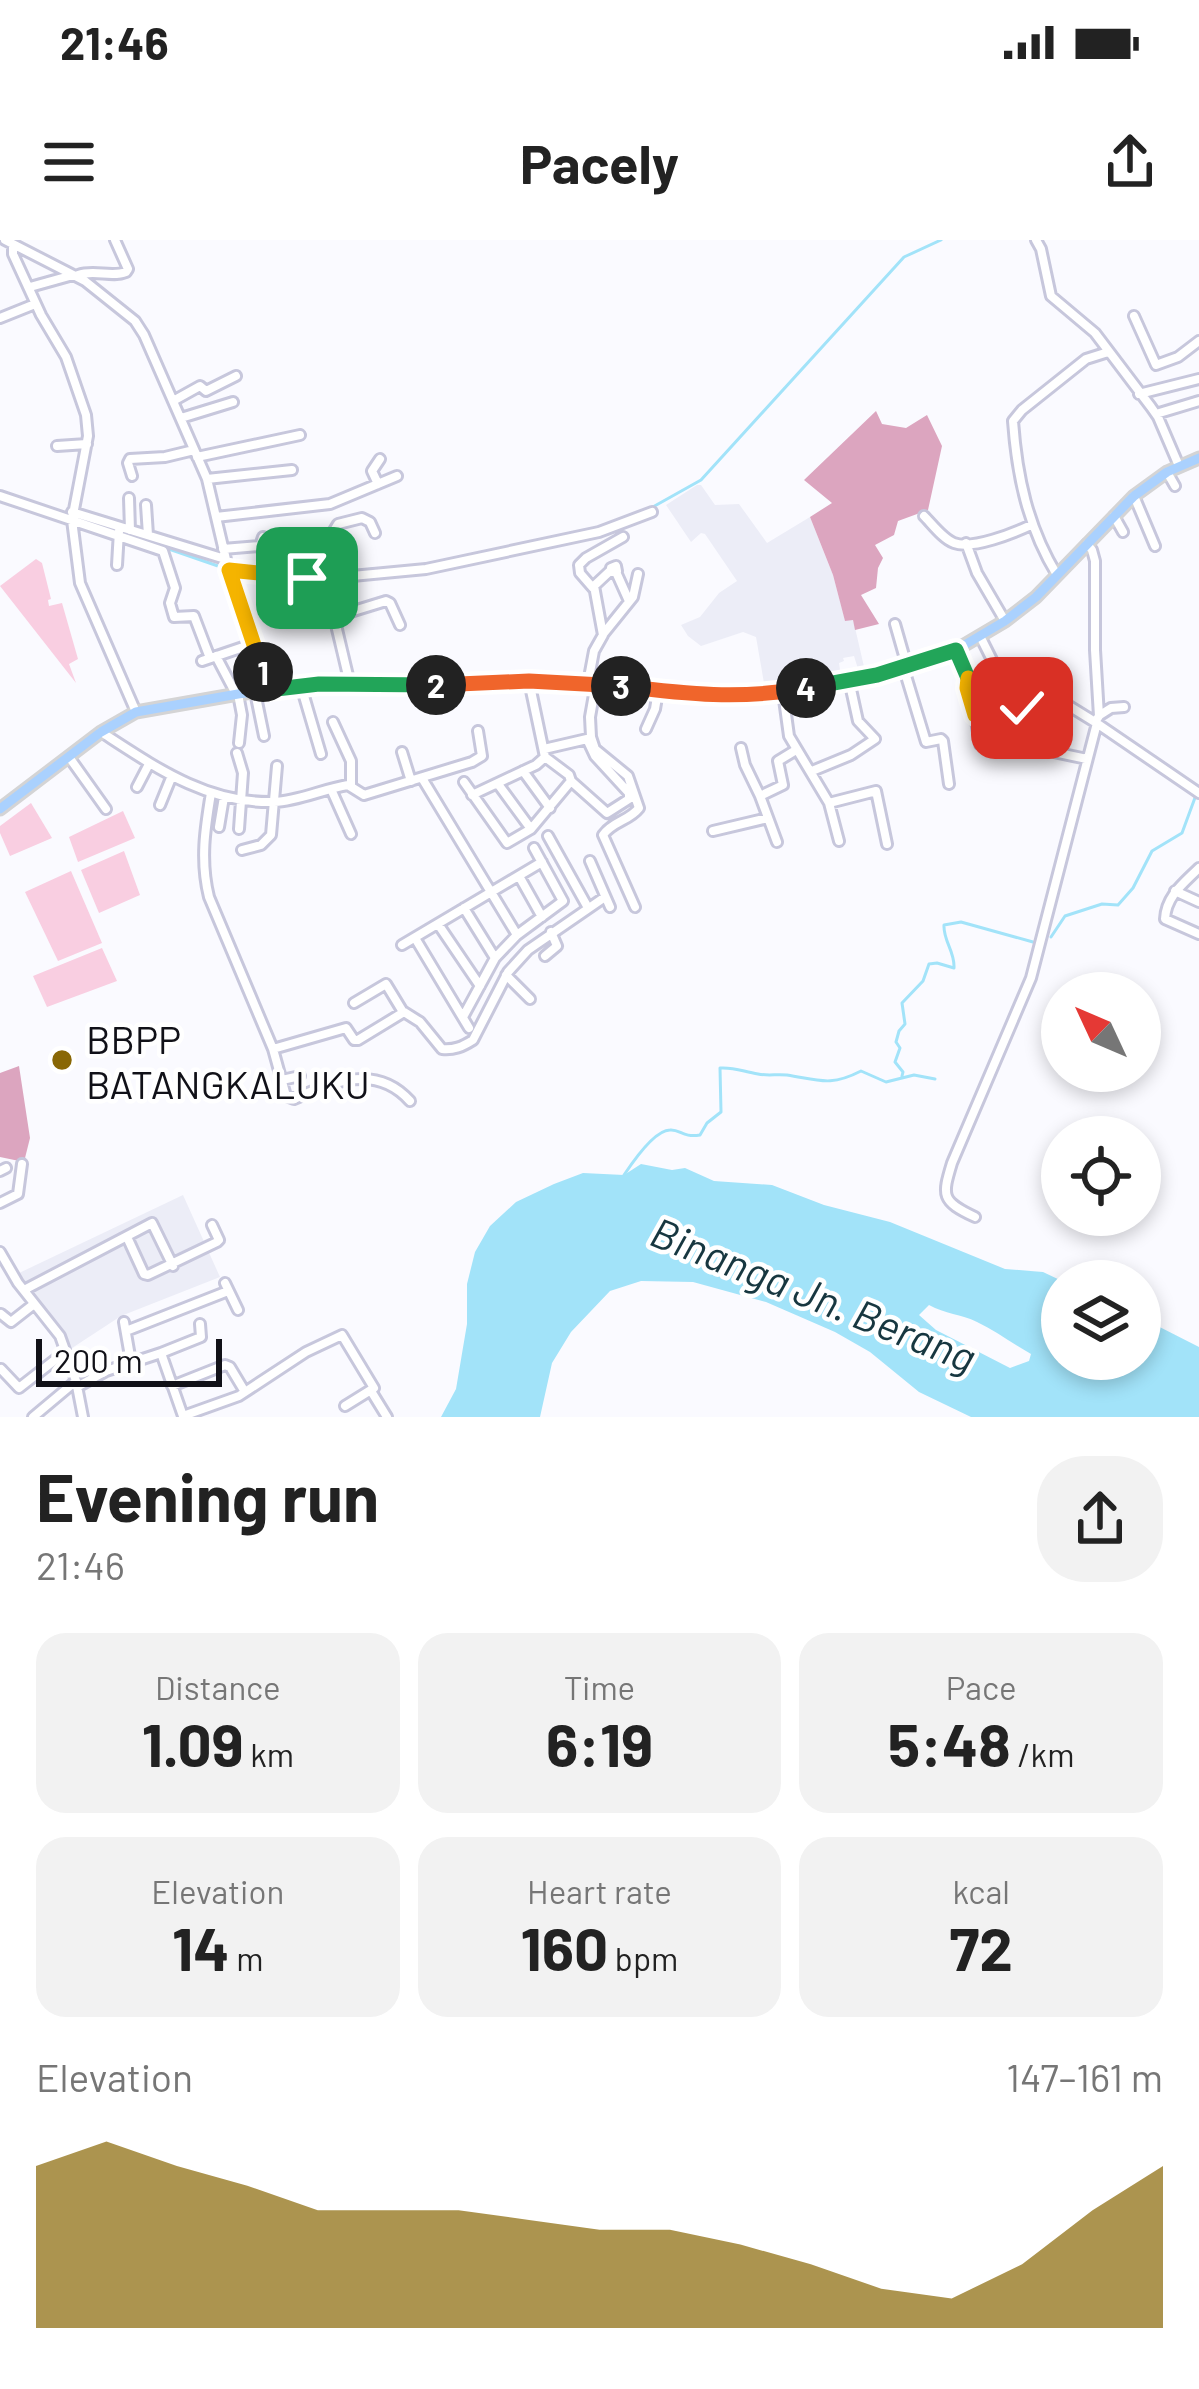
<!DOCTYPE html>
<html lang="en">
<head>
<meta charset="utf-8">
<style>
	body { margin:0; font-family:Barlow,sans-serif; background:#f2f2f2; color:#222; height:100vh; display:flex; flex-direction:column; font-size:45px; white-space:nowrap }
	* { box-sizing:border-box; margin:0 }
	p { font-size:39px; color:#767676 }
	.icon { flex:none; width:66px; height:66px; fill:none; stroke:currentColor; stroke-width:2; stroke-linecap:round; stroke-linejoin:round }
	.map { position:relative; height:1177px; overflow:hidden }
	.drawer { display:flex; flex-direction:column; background:#fff; flex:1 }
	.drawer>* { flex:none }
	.needle { width:78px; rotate:314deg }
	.controls { position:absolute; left:1041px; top:732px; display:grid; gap:24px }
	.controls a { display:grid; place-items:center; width:120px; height:120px; border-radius:50%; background:#fff; box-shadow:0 6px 18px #0003; font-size:60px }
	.scale { position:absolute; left:36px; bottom:30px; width:186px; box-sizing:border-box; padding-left:12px; border:6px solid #111118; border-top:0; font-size:33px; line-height:42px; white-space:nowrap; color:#111118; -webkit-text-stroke:9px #fff; paint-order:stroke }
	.pin { position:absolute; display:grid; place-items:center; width:102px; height:102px; color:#fff; margin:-51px; border-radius:24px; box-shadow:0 6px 18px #0006 }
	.km { position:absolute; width:60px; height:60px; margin:-30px; border-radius:50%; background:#222; color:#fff; font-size:33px; line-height:60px; text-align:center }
	.round { display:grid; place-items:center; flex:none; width:126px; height:126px; border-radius:48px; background:#f2f2f2 }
	.headline { display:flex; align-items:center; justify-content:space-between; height:204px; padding:0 36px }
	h1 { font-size:66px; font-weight:700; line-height:90px }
	.stats { display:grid; grid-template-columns:repeat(3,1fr); gap:18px; height:204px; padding:12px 36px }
	.stats div { display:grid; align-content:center; border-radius:30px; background:#f2f2f2; text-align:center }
	.stats b { font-size:60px; font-weight:700 }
	.stats small { font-size:33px; font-weight:400 }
	.stats p { font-size:33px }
	.chart { height:336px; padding:24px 36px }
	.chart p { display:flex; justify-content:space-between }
	.chart svg { width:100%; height:216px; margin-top:12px; fill:#896705; opacity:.7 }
	.status { display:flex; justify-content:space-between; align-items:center; height:84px; padding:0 60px; background:#fff; direction:ltr }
	.status svg { height:33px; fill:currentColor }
	header { display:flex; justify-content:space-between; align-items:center; height:156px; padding:0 36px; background:#fff; font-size:54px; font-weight:700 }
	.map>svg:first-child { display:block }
	.built { fill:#ecedf7 }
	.green { fill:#f9cee1 }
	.forest { fill:#dca5bf }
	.water { fill:#a2e3f9; fill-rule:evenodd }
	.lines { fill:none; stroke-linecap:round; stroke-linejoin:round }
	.stream { stroke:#a2e3f9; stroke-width:3 }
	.minor-casing { stroke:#c7c7dc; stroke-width:14 }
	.major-casing { stroke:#d4d4d5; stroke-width:15 }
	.minor { stroke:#fff; stroke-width:8 }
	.major { stroke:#aad1fe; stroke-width:9 }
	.split-1-casing { stroke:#fff; stroke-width:24 }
	.split-2-casing { stroke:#fff; stroke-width:24 }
	.split-3-casing { stroke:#fff; stroke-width:24 }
	.split-4-casing { stroke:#fff; stroke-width:24 }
	.split-5-casing { stroke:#fff; stroke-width:24 }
	.split-6-casing { stroke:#fff; stroke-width:24 }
	.split-1 { stroke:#f5b400; stroke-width:15 }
	.split-2 { stroke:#22a559; stroke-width:15 }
	.split-3 { stroke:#f0652b; stroke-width:15 }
	.split-4 { stroke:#f0652b; stroke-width:15 }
	.split-5 { stroke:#22a559; stroke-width:15 }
	.split-6 { stroke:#f5b400; stroke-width:15 }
	.poi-dot { fill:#896705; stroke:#fff; stroke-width:4.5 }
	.labels { text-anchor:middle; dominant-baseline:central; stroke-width:9; stroke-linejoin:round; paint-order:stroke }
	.poi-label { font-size:39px; fill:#111118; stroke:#fff; text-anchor:start }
	.water-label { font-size:42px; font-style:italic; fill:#173740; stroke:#fff }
</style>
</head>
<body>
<div class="status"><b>21:46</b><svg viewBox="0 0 49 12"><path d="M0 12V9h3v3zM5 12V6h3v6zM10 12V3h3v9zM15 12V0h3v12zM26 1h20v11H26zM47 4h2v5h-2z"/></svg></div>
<header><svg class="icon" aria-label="menu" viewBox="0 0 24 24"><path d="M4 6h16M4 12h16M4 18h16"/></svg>Pacely<svg class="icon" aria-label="share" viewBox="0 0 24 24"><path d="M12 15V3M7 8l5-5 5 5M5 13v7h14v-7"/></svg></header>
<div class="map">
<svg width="1199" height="1177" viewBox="0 0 1199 1177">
	<rect width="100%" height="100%" fill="#fafaff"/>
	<path class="built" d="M 697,245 L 701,245 L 715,265 L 739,264 L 767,303 L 810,277 L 833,335 L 845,380 L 853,379 L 865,431 L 859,432 L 854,416 L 843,418 L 844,421 L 839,423 L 841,436 L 767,446 L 764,443 L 756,397 L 743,392 L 701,406 L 688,396 L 681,385 L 700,377 L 719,353 L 737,341 L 705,294 L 701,293 L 691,302 L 666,265 Z
		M 183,955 L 220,1037 L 121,1076 L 69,1110 L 17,1034 Z"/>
	<path class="green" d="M 36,319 L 42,323 L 51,359 L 48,360 L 49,366 L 62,363 L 78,419 L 69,424 L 76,443 L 0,346 Z
		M 31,563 L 52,598 L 10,616 L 0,593 L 0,586 Z
		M 123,571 L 135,598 L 78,622 L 69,597 Z
		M 124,611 L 140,655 L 99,673 L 81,630 Z
		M 71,631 L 102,703 L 58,721 L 25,652 Z
		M 102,708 L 117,741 L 47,767 L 33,736 Z"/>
	<path class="forest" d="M 876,171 L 882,184 L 906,188 L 927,175 L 942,206 L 928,270 L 898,281 L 894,295 L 875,305 L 883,318 L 878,328 L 876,348 L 861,355 L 879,384 L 855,390 L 853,380 L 845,381 L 833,335 L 810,277 L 832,263 L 804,240 Z
		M 19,826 L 30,898 L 24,922 L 0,917 L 0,833 Z"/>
	<path class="water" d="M 641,924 L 672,930 L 685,928 L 714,941 L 772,945 L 824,965 L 890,982 L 1005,1029 L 1043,1032 L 1062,1041 L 1062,1119 L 1140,1119 L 1140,1077 L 1199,1107 L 1199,1177 L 971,1177 L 919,1152 L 870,1112 L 835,1092 L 766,1062 L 693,1042 L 641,1041 L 610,1051 L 571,1092 L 552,1123 L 540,1177 L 441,1177 L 456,1149 L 467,1084 L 467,1044 L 475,1012 L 490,986 L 516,962 L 554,944 L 583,933 L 624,935 ZM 929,1065 C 945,1074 961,1074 977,1082 C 996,1091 1013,1104 1031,1114 L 1029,1121 L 1010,1128 L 936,1090 L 919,1075 Z"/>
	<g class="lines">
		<path class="stream" d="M 651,268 L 701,240 L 904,17 L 941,0
			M 108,288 L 218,326 L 272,330
			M 317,333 L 403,327
			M 1051,697 L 1065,676 L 1102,664 L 1118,665 L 1133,648 L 1152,611 L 1182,593 L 1196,555
			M 902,836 L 903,832 L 895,822 L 900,808 L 896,802 L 899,791 L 905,784 L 902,763 L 923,741 L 929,724 L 937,723 L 954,728 C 955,711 943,701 944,685 L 961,682 L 1033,702
			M 624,935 C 632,923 654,890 670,890 C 680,889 683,898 700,895 L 707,883 L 721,872 L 720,828 C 735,827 744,832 758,834 C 767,836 777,834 787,835 C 819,840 830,847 861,831 L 886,842 L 914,835 L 935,839"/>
		<g class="minor-casing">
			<path id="minor" d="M 5,0 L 85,41 L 135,81 L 144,95 L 207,239 L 228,328 L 255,403 L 268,450
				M 1036,0 L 1041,9 L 1051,56 L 1095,93 L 1151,167 L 1158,177 L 1179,226
				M 13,6 L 13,14 L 41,75 L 66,117 L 86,175 L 88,196 L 72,280 L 80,343 L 136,472
				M 78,35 C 95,29 111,38 126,32 L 128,29 L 115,0
				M 30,47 L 73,35
				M 1134,76 L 1156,125 L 1178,117 L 1199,101
				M 0,78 L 35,64
				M 1139,154 L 1199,139
				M 173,161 L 200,146 L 206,151 L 236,136
				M 1156,174 L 1199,161
				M 181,178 L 233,162
				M 57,206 L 87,204
				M 197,217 L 300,195
				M 1167,232 L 1175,246
				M 132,236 L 128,223 L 130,219 L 165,217 L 194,210
				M 207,239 L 292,230
				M 378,244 L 372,231 L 380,219
				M 0,256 L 163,311 L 175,348 L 170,363 L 174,377 L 194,376 L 210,418
				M 1134,256 L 1155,306
				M 129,258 L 130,290
				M 146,265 L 148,295
				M 72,272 L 225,319
				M 924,276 C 932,284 943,299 954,303 C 972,310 1014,293 1031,285
				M 1114,276 L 1123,292
				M 216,277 L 330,264 L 397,236
				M 966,303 L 977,333 L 1005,381
				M 1087,304 L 1092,310 L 1095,321 L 1095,410 L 1099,476 L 1095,482
				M 223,309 L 260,306 L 263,297
				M 273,309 L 312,304
				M 117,325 L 119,291
				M 616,326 L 617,331 L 612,332 L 611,328 Z
				M 229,330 L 331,338 L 426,329 L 599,292 L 652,272
				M 616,332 L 629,361
				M 1057,335 C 1028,287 1017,237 1013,181 L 1022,170 L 1086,119 L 1105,113
				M 293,336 L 295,367
				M 317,338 L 312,304 L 330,297 L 338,284 L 362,278 L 370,282 L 375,293
				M 593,348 L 580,333 L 579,325 L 586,318 L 623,297
				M 331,364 L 350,444
				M 334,377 L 386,361 L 390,363 L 400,385
				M 895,384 L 907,426
				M 604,393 L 633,357 L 638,334
				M 981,398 L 996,428 L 1048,453 L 1095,482 L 1199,553
				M 956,410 L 969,440 L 967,448 L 975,475 L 1027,467 L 1048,453
				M 216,416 L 236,454
				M 202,421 L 255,403
				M 903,426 L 926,502 L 941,499 L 943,501 L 949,544
				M 588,443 L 594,411 L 603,395 L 594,346 L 610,331
				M 596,443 L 590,477 L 591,497 L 595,509 L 628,536 L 639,568 C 629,581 613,581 603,595 L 635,667
				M 301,446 L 321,514
				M 255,452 L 264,496
				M 783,452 L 789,496 L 829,563 L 839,601
				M 238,454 L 242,475 L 239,503
				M 975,475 L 980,504 L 1030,507 L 1087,519
				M 1100,475 L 1111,468 L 1124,467
				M 333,482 L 351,521 L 351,545
				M 646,489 L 655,469 L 658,451
				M 101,492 C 155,527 207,564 274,562 C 299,561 323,549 348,545 L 364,555 L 472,522 L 482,516 L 478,491
				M 741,508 L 745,525 L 760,556
				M 544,509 L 587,499 L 595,516 L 629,553 L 629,559 L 607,573 L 571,541
				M 402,512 L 411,541
				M 237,513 L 243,533 L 239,589
				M 69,517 L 106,569
				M 523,531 L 550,568
				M 812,531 L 851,515 L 875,499 L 858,481 L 849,440
				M 422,538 L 517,695
				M 464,542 L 507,603 L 531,589 L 571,541 L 569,535 L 545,517
				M 498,544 L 531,589
				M 137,547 L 149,524
				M 331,549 L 351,594
				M 211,553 C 205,589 200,621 209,657 L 273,809 L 286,856 L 294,859 C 333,842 376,823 410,861
				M 472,555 L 536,525 L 545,517 L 529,441
				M 829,563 L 876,551 L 887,604
				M 160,565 L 171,538
				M 219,587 L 224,557
				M 713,591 L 768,578
				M 548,596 L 587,666
				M 777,602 L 760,556 L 783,545 L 778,521 L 796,510
				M 242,610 L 261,605 L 271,595 L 277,526
				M 590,621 L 610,667
				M 1199,628 C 1184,643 1166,656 1165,679 L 1199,694
				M 519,636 L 542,677
				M 1175,651 L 1199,662
				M 464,668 L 495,718
				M 438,684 L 480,746
				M 415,698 L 469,788
				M 402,705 L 542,622
				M 545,716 L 557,706 L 551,692
				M 506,735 L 530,759
				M 354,763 L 386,744 L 403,772
				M 463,777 L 495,718 L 517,695 L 563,661 L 534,608
				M 273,809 L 346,788 L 354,800 L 358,800 L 404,772 L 420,782 L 442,809 C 454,810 462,807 473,800 L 508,732 L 528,710 L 605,657
				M 282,840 L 300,836
				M 0,931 L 6,928
				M 0,963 L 18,954 L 22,924
				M 975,977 C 941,961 942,956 952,923 L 1031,738 L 1097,483
				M 127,997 L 144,1034 L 148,1035 L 217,1002 L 219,1000 L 212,985
				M 0,1012 L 18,1043 L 60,1096 L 76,1141 L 83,1177
				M 225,1043 L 238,1070
				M 24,1050 L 152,983 L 173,1026
				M 1,1074 L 11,1082 L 34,1064
				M 124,1082 L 131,1122
				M 126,1091 L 228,1051
				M 161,1113 L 201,1097 L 200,1084
				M 1,1129 L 19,1148 L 65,1112
				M 73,1132 L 104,1131
				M 172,1146 L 225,1125 L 230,1127 L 245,1152
				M 77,1147 L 106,1131 L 161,1113 L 183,1176
				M 371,1151 L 387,1177
				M 183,1176 L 239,1156 L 306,1112 L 342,1095 L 374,1148 L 345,1166
				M 33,1177 L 76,1141"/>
		</g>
		<g class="major-casing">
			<path id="major" d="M 0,569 L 101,492 L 136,472 L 238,454 L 319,444 L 529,441 L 596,443 L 687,453 L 751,456 L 877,435 L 956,410 L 1005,381 L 1036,357 L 1134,256 L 1167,232 L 1199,218"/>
		</g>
		<use href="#minor" class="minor"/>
		<use href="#major" class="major"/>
	</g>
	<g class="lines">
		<g class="split-1-casing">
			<path id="split-1" d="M 263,432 L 229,330 L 307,338"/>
		</g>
		<g class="split-2-casing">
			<path id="split-2" d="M 263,432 L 268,450 L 319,444 L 436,445"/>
		</g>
		<g class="split-3-casing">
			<path id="split-3" d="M 436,445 L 529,441 L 621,446"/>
		</g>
		<g class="split-4-casing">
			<path id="split-4" d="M 621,446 C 687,454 740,460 806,448"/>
		</g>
		<g class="split-5-casing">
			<path id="split-5" d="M 806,448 L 877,435 L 956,410 L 968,438"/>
		</g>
		<g class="split-6-casing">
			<path id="split-6" d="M 968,438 L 967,448 L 975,475 L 1022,468"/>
		</g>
		<use href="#split-1" class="split-1"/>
		<use href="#split-2" class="split-2"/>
		<use href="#split-3" class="split-3"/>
		<use href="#split-4" class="split-4"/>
		<use href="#split-5" class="split-5"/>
		<use href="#split-6" class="split-6"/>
	</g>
	<circle class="poi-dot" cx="62" cy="820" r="12"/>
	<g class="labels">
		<g class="poi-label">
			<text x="86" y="798">BBPP<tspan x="86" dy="45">BATANGKALUKU</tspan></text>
		</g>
		<g class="water-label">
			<text transform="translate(814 1053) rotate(22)">Binanga Jn. Berang</text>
		</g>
	</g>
</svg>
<div class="controls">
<a><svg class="needle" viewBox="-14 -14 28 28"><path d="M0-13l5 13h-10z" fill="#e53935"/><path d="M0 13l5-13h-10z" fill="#767676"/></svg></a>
<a><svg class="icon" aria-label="locate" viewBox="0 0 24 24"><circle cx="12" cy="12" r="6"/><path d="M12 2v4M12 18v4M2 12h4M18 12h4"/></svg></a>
<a><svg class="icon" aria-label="layers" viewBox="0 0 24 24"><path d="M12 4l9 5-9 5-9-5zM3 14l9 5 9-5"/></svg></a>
</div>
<div class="scale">200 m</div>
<div class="pin" style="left:307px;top:338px;background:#1e9e55"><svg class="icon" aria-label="arrive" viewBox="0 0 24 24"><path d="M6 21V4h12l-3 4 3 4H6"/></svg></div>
<div class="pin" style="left:1022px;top:468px;background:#d93025"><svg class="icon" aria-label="check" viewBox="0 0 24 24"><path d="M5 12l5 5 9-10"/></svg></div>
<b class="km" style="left:263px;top:432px">1</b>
<b class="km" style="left:436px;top:445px">2</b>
<b class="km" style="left:621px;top:446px">3</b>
<b class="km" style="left:806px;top:448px">4</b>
</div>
<section class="drawer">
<div class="headline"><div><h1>Evening run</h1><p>21:46</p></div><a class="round"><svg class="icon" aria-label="share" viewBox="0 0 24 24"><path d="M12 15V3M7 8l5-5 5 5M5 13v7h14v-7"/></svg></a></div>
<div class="stats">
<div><p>Distance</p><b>1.09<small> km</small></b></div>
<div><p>Time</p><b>6:19</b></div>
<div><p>Pace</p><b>5:48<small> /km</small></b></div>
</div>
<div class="stats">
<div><p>Elevation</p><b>14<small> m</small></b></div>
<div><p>Heart rate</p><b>160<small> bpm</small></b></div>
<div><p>kcal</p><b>72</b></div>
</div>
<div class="chart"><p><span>Elevation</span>147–161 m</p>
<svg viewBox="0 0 160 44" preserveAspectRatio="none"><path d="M0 44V11L10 6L20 11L30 15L40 20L50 20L60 20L70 22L80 24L90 24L100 27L110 31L120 36L130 38L140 31L150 20L160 11V44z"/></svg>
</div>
</section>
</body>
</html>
